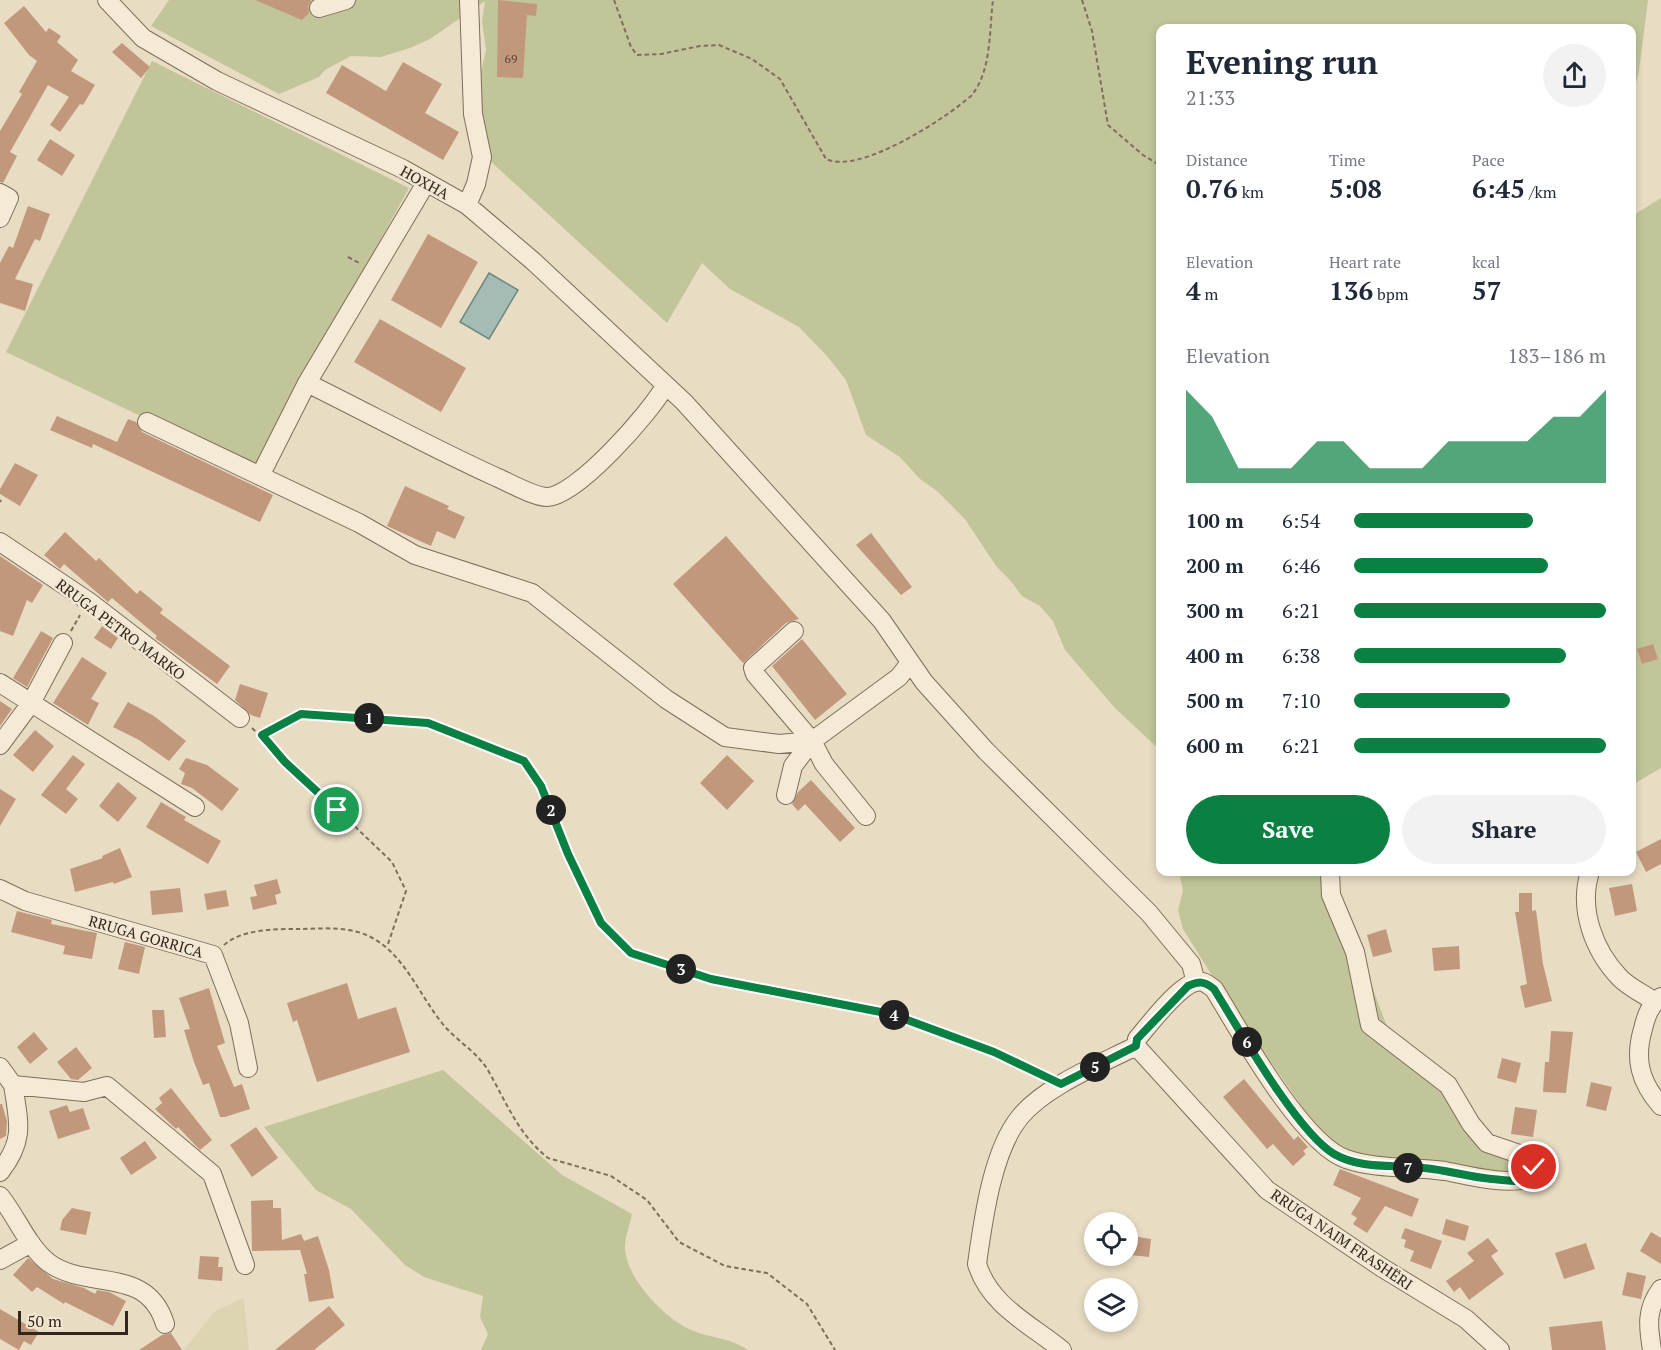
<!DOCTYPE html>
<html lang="en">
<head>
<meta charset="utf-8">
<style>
	body { margin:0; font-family:"PT Serif",serif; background:#f2f2f3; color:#1f2937; height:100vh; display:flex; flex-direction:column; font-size:22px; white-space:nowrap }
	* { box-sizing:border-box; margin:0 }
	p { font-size:20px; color:#747a83 }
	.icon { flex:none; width:33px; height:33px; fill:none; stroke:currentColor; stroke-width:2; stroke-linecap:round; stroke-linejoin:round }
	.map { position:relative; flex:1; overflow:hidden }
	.panel { position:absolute; left:1156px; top:24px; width:480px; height:852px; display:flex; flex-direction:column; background:#fff; border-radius:12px; box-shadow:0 3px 9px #0003 }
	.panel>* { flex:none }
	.buttons { position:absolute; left:1084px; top:1212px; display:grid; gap:12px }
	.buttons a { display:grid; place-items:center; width:54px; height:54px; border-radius:50%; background:#fff; box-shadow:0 3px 9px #0003; font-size:30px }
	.scale { position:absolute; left:18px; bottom:15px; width:110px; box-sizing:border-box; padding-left:6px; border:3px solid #32271e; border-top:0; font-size:16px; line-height:21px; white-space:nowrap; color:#32271e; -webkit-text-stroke:4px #f1e7d2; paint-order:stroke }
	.pin { position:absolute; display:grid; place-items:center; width:51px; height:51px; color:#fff; margin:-26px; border:3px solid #fff; border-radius:50%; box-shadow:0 2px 6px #0007 }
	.km { position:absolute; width:30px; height:30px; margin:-15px; border-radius:50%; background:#222; color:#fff; font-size:16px; line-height:30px; text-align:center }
	.round { display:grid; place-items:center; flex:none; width:63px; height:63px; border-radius:32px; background:#f2f2f3 }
	.summary { display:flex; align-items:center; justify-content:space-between; height:102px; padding:0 30px }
	h1 { font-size:33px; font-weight:700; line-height:45px }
	.stats { display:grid; grid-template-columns:repeat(3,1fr); gap:9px; height:102px; padding:6px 30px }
	.stats div { display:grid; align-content:center }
	.stats b { font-size:26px; font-weight:700 }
	.stats small { font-size:16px; font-weight:400 }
	.stats p { font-size:16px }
	.chart { height:168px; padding:12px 30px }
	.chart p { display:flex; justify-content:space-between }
	.chart svg { width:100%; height:108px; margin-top:6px; fill:#0b8043; opacity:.7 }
	.cta { display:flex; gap:12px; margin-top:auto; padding:12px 30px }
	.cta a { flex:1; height:69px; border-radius:36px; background:#0b8043; color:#fff; font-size:24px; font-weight:700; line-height:69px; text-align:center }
	.cta a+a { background:#f2f2f3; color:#1f2937 }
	ul { padding:0 30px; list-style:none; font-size:20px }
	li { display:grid; grid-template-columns:96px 72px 1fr; align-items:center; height:45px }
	li i { height:15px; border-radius:8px; background:#0b8043 }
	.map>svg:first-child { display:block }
	.farmland { fill:#ddd5b1 }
	.green { fill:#c1c599 }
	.water { fill:#a5bcb4; stroke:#6d8881; stroke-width:1.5 }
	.building { fill:#c2987d }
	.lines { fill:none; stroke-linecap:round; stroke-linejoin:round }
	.minor-casing { stroke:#806e5c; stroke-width:20 }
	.path { stroke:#806e5c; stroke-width:2; stroke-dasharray:4.5 3; stroke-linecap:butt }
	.minor { stroke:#f4ead5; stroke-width:18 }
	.route-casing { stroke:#fff; stroke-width:12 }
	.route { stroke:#0b8043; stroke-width:8 }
	.labels { text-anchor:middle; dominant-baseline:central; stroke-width:5; stroke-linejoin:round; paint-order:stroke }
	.number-label { font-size:12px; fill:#564336 }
	.street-label { font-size:15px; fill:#32271e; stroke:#f1e7d2 }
</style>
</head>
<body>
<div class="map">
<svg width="1661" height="1350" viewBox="0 0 1661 1350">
	<rect width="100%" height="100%" fill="#e8dcc3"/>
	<path class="farmland" d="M 241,1299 L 244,1299 L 249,1350 L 184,1350 L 215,1311 Z"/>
	<path class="green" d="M 169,0 L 1648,0 L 1639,71 L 1632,101 L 1632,28 L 1161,28 L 1161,751 L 1115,708 L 1065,650 L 1053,621 L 1040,606 L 1022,596 L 1010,580 L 996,566 L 965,519 L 937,491 L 920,479 L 900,457 L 866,435 L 846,380 L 827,356 L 799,327 L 730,289 L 702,263 L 667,323 L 488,159 L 477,90 L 486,50 L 482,21 L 485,1 L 430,39 L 410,48 L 381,57 L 351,56 L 325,70 L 319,77 L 279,94 L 151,26 Z
		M 152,61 L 409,188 L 254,470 L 6,352 Z
		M 1661,198 L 1661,768 L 1632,785 L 1632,216 Z
		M 1179,872 L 1338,872 L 1337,889 L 1354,925 L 1375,995 L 1388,1029 L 1434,1063 L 1459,1087 L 1496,1152 L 1520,1162 L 1515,1172 L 1485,1171 L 1358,1157 L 1323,1137 L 1221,990 L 1183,929 L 1178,910 L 1183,891 Z
		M 443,1070 L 562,1175 L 632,1214 C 630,1225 624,1239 625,1250 C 628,1280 664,1318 691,1330 C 711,1339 727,1336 748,1350 L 481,1350 L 488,1334 L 480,1317 L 483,1296 L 424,1277 L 405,1265 L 351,1209 L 316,1190 L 264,1127 Z"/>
	<path class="water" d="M 489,273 L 518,290 L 489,339 L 460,322 Z"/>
	<path class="building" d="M 255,0 L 311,0 L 308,6 L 309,13 L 302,20 Z
		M 498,0 L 537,4 L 536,16 L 527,15 L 523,78 L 497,77 Z
		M 24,6 L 46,32 L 49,28 L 61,36 L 57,42 L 78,60 L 71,71 L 95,85 L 83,105 L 80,104 L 60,132 L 50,125 L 69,97 L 48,85 L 10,152 L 17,156 L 3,183 L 0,182 L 0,131 L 22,94 L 19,92 L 37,61 L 29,55 L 4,23 Z
		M 122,43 L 150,67 L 141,78 L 112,52 Z
		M 403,62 L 442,84 L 425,113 L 459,132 L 443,160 L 326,93 L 342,65 L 386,91 Z
		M 50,139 L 75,155 L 62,176 L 37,160 Z
		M 28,206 L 50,214 L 40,241 L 35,239 L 15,279 L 33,284 L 25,311 L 0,303 L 0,263 L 9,246 L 13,248 Z
		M 428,234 L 478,262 L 441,328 L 391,300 Z
		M 380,319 L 466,368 L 441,412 L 354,362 Z
		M 57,416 L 117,442 L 128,419 L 136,422 L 142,432 L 273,495 L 260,522 L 93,444 L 92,448 L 50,430 Z
		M 15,463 L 38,475 L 20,506 L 0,494 L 0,489 Z
		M 405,486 L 449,506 L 447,509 L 465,517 L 455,539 L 437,531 L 431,546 L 387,526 Z
		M 65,532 L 96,561 L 99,558 L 137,594 L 140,590 L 163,609 L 160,613 L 230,666 L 217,684 L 155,638 L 157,636 L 112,598 L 108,602 L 64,564 L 60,569 L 44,555 Z
		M 871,533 L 912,587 L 901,595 L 856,545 Z
		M 726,536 L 799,619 L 786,623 L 743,663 L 673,584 Z
		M 0,556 L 43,585 L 32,603 L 27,600 L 13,636 L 0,631 Z
		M 102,626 L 118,638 L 111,649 L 94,638 Z
		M 41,631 L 53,638 L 27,687 L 13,678 Z
		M 802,639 L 847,694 L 815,720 L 772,666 Z
		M 1653,644 L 1658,659 L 1642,664 L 1637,649 Z
		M 82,657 L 107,673 L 91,699 L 99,703 L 88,725 L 53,703 Z
		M 240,684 L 268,693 L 260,718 L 251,715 L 235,700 Z
		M 0,701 L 12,709 L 0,726 Z
		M 128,702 L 154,716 L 186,741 L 169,761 L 139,740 L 113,727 Z
		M 35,730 L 54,746 L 33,772 L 13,755 Z
		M 73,755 L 85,764 L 66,789 L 78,799 L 66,814 L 41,795 Z
		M 727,755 L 754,781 L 727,810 L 700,783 Z
		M 186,758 L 207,765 L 239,789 L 222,811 L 192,788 L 181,784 L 185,773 L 179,769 Z
		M 811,780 L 855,828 L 840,842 L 805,804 L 798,811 L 792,804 L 798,792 Z
		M 118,782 L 137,798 L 118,822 L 99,806 Z
		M 0,789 L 16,799 L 0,826 Z
		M 161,802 L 186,817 L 184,820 L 221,841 L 208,864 L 146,827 Z
		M 1661,839 L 1661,864 L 1646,872 L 1636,852 Z
		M 120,848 L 132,877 L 114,884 L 113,882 L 75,892 L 70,869 L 103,858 L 102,856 Z
		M 277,879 L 281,893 L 275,895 L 277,904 L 253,910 L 250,897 L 257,896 L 254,885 Z
		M 1632,884 L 1637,911 L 1615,916 L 1609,888 Z
		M 180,888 L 183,912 L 152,915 L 150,891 Z
		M 226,890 L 229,906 L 207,910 L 204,894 Z
		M 1519,893 L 1532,893 L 1532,911 L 1536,910 L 1543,964 L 1552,1001 L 1525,1008 L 1520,986 L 1527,984 L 1515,912 L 1519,912 Z
		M 17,911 L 52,920 L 51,924 L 97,933 L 92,959 L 63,954 L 65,946 L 11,932 Z
		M 1386,929 L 1392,952 L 1373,957 L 1367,935 Z
		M 125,942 L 145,947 L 139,974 L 118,969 Z
		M 1459,946 L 1460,969 L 1434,971 L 1432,948 Z
		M 347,983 L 358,1019 L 396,1007 L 410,1052 L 317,1082 L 297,1020 L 293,1022 L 287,1003 Z
		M 209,988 L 225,1043 L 217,1046 L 234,1087 L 242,1084 L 250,1109 L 225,1117 L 220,1117 L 209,1083 L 203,1085 L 194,1062 L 184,1030 L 190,1029 L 179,998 Z
		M 152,1010 L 164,1010 L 166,1037 L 154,1038 Z
		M 1551,1031 L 1573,1032 L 1566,1093 L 1543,1092 L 1545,1062 L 1549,1062 Z
		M 34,1032 L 48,1049 L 30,1064 L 17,1047 Z
		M 76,1047 L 92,1068 L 78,1080 L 71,1079 L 57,1062 Z
		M 1502,1058 L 1521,1063 L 1516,1083 L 1497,1078 Z
		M 1244,1079 L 1294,1140 L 1298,1136 L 1308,1147 L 1303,1151 L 1306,1154 L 1293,1166 L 1273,1144 L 1267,1149 L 1223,1097 Z
		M 1591,1082 L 1612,1087 L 1606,1111 L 1586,1106 Z
		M 171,1088 L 212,1140 L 200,1150 L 178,1127 L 176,1129 L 155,1109 L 162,1103 L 159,1098 Z
		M 0,1104 L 2,1104 L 7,1121 L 6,1136 L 0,1139 Z
		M 67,1105 L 70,1112 L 83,1108 L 90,1129 L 58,1139 L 49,1111 Z
		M 1515,1107 L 1537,1110 L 1533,1137 L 1511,1134 Z
		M 256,1127 L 278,1158 L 252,1177 L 230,1145 Z
		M 145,1141 L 157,1158 L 131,1175 L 120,1158 Z
		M 1340,1169 L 1419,1199 L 1412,1217 L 1385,1206 L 1367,1233 L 1353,1224 L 1357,1218 L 1351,1214 L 1361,1198 L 1333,1185 Z
		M 273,1200 L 273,1208 L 281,1208 L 282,1240 L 301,1234 L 304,1241 L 318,1236 L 329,1270 L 334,1298 L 309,1302 L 304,1274 L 307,1274 L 300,1250 L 252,1251 L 251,1201 Z
		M 72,1208 L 91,1212 L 86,1235 L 60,1230 L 62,1220 Z
		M 1446,1219 L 1469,1226 L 1465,1241 L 1442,1234 Z
		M 1405,1228 L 1442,1241 L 1431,1269 L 1410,1261 L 1414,1251 L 1404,1247 L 1406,1240 L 1401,1238 Z
		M 1651,1232 L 1661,1238 L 1661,1264 L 1640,1251 Z
		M 1133,1236 L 1151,1239 L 1149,1257 L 1130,1255 Z
		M 1488,1238 L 1498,1251 L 1491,1256 L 1504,1274 L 1469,1300 L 1460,1287 L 1454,1292 L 1446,1281 L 1474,1261 L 1467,1253 Z
		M 1586,1243 L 1595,1269 L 1564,1279 L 1555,1253 Z
		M 200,1256 L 219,1257 L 218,1267 L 223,1267 L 222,1281 L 198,1279 Z
		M 28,1258 L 53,1279 L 84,1288 L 95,1294 L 97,1290 L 109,1292 L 126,1301 L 113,1326 L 65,1302 L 64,1304 L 37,1287 L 32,1292 L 13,1275 Z
		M 1627,1272 L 1646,1276 L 1641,1299 L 1622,1295 Z
		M 329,1306 L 345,1325 L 314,1350 L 275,1350 Z
		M 0,1309 L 39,1332 L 31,1345 L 24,1341 L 19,1350 L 0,1339 Z
		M 1602,1321 L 1606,1350 L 1552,1350 L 1549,1327 Z
		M 171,1333 L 182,1350 L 139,1350 L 162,1335 Z"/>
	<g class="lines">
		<g class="minor-casing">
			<path id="minor" d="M 107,0 L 143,38 L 217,81 L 403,169 L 467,205 L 533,261 L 684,402 L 882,621 L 924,682 L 986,751 L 1149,913 L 1191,964 L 1196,982
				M 319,8 L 346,0
				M 0,193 L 9,198 L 0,218
				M 467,205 L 476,184 L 482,157 L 473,114 L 469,0
				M 307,383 C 370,414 432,448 496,477 C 508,482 534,497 547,497 C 576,497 651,412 665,386
				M 147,422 L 359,523 L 415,555 L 532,593 L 666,699 L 725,737 L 779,744 L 812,741 L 899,677 L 909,664
				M 260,476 L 307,383 L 423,188 L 429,185
				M 0,542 L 88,601 L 240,718
				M 794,631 L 753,668 L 755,674 L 812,741 L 824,764 L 866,816
				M 0,683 L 195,807
				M 0,745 L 31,703 L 63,643
				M 786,795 L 793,766 L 812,741
				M 1330,872 L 1331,895 L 1355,952 L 1370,1025 L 1448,1085 L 1471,1124 L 1487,1143 L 1525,1156 L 1534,1167 L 1530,1177 C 1511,1187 1466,1175 1445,1171 C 1412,1166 1378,1170 1346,1159 C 1302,1144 1239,1030 1214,989 C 1208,985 1204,980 1196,982 C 1178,986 1149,1025 1137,1039 L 1136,1046 L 1267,1190 L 1381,1267 L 1466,1319 L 1500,1350
				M 1590,872 C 1578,909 1594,951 1620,978 C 1630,988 1644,994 1655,1002
				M 0,889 L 25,901 L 213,955 L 239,1023 L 248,1068
				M 1661,997 C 1650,1005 1646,1016 1643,1029 C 1634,1059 1640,1082 1661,1106
				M 0,1067 L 13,1085 L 84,1092 L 107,1086 L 212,1174 L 245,1265
				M 0,1172 C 25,1140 19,1123 13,1085
				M 0,1196 C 17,1217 28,1247 49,1263 C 88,1291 147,1265 165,1324
				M 0,1260 L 31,1243
				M 1062,1350 C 1030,1324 990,1306 977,1264 C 983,1221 992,1151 1020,1117 C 1045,1086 1101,1064 1136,1046
				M 1652,1350 C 1648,1326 1646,1309 1661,1289"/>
		</g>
		<path class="path" d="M 614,0 L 631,47 L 637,55 L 661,54 L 700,46 L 719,45 L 752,59 L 780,79 L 826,159 C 860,175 946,118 971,96 C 992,71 989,31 993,0
			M 1082,0 L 1092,31 L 1108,125 L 1143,155 L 1161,166
			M 348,257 L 359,263
			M 0,502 L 1,500
			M 71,631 L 80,615
			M 252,728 L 392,862 L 406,891 L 387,947
			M 263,736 L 301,714 L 428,723 L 523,761 L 541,786 L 568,854 L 601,923 L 631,953 L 711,979 L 891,1014 L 994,1052 L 1045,1076
			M 224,945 C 242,929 275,929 298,929 C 314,929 332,927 348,930 C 398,937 414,988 442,1023 C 456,1041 478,1052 489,1072 C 507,1104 519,1135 548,1158 L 611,1176 L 647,1200 L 679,1242 L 725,1266 L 767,1273 L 807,1304 L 835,1350"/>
		<use href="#minor" class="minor"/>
	</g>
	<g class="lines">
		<g class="route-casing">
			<path id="route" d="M 337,810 L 285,762 L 262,735 L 301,714 L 428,723 L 524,761 L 541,786 L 568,854 L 601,923 L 631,953 L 711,979 L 891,1014 L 994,1052 L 1061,1084 L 1136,1046 L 1137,1039 L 1188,986 C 1199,981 1204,981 1214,989 C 1239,1029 1297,1132 1334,1154 C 1362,1170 1394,1164 1424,1168 C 1447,1170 1469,1177 1492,1179 C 1506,1180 1531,1187 1534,1167"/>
		</g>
		<use href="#route" class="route"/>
	</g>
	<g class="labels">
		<g class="number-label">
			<text x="511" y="58">69</text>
		</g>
		<g class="street-label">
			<text transform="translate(425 182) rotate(29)">HOXHA</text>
			<text transform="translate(121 629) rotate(37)">RRUGA PETRO MARKO</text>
			<text transform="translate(146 936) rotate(16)">RRUGA GORRICA</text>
			<text transform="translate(1342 1239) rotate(34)">RRUGA NAIM FRASHËRI</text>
		</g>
	</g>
</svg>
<div class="buttons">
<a><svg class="icon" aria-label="locate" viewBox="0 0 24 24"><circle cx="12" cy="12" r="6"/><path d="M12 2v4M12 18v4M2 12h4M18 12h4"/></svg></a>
<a><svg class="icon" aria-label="layers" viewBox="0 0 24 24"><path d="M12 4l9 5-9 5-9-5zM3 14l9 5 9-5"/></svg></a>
</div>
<div class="scale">50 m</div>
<div class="pin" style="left:337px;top:810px;background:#1e9e55"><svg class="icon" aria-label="arrive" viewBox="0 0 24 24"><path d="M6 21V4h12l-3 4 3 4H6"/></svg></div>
<div class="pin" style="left:1534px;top:1167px;background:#d93025"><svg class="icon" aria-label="check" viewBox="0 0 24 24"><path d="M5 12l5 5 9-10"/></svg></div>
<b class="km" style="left:369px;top:718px">1</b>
<b class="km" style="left:551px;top:810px">2</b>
<b class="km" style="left:681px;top:969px">3</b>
<b class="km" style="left:894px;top:1015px">4</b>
<b class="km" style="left:1095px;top:1067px">5</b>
<b class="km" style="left:1247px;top:1042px">6</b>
<b class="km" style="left:1408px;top:1168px">7</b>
<section class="panel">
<div class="summary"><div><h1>Evening run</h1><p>21:33</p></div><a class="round"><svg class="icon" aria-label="share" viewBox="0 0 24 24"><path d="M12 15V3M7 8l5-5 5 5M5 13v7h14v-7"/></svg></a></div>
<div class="stats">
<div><p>Distance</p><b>0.76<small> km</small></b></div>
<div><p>Time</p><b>5:08</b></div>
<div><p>Pace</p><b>6:45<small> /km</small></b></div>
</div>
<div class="stats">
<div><p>Elevation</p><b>4<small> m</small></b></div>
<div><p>Heart rate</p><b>136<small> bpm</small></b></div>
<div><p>kcal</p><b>57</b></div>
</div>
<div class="chart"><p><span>Elevation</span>183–186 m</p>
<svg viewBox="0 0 160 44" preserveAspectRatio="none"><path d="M0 44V6L10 17L20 38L30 38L40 38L50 27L60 27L70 38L80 38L90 38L100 27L110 27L120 27L130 27L140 17L150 17L160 6V44z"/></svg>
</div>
<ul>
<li><b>100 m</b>6:54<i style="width:71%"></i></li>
<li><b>200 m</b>6:46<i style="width:77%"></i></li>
<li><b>300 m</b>6:21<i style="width:100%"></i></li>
<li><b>400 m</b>6:38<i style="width:84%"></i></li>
<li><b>500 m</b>7:10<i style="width:62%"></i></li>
<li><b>600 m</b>6:21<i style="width:100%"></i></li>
</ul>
<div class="cta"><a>Save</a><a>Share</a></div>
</section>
</div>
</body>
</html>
